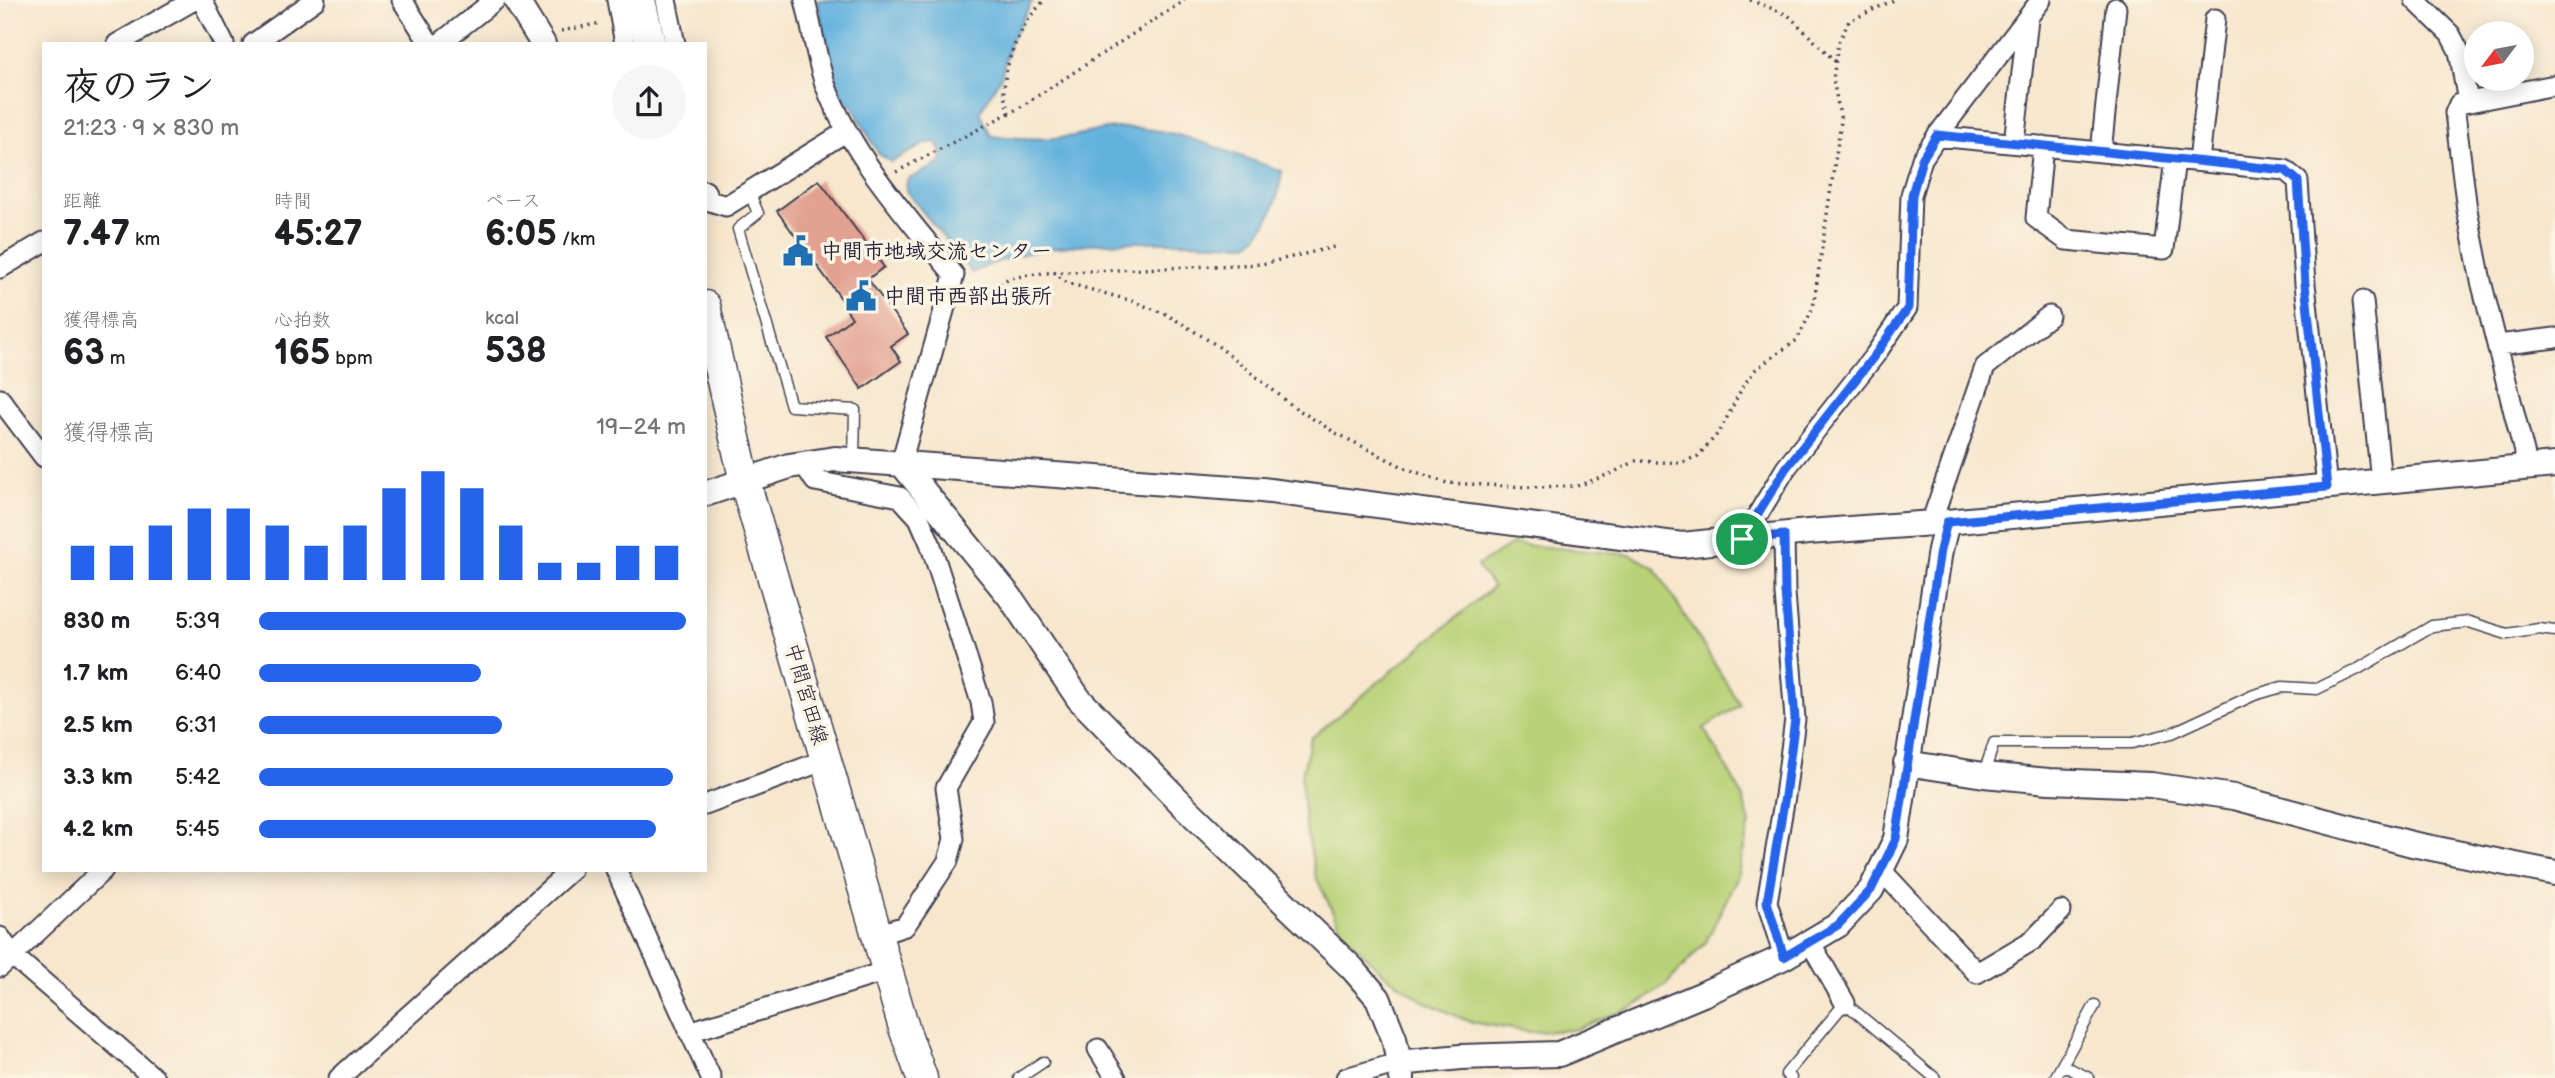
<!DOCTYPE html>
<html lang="ja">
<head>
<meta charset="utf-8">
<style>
	body { margin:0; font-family:"Balsamiq Sans","Klee One",sans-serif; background:#f6f6f6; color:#202124; height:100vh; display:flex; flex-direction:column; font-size:26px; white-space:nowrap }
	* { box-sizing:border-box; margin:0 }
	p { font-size:23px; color:#757577 }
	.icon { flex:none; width:38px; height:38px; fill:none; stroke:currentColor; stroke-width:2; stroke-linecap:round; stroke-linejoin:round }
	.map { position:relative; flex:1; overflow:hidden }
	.side { position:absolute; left:42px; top:42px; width:665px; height:830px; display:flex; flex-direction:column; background:#fff; border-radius:0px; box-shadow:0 4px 18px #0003 }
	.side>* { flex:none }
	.needle { width:46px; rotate:238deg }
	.controls { position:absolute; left:2464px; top:21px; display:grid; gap:14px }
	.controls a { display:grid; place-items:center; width:70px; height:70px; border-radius:50%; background:#fff; box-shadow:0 4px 18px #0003; font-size:35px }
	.pin { position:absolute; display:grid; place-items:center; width:60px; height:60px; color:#fff; margin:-30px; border:4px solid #fff; border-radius:50%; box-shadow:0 2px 7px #0007 }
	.round { display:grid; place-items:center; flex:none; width:74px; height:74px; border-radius:37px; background:#f6f6f6 }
	.headline { display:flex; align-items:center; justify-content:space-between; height:119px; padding:0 21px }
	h1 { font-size:38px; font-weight:700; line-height:52px }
	.stats { display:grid; grid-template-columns:repeat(3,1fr); gap:10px; height:119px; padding:7px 21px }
	.stats div { display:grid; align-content:center }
	.stats b { font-size:35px; font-weight:700 }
	.stats small { font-size:19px; font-weight:400 }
	.stats p { font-size:19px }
	.chart { height:196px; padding:14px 21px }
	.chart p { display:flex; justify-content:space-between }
	.chart svg { width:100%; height:126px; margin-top:7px; stroke:#2563eb; stroke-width:6 }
	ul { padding:0 21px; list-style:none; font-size:23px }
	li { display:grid; grid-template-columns:112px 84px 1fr; align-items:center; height:52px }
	li i { height:18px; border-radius:9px; background:#2563eb }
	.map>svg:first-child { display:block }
	.green { fill:#b8d277; stroke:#6d7a59; stroke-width:2 }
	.water { fill:#64b2de; stroke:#436a8c; stroke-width:2 }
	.building { fill:#e3a191 }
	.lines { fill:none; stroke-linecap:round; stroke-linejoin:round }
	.service-casing { stroke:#424051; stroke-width:13 }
	.minor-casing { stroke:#424051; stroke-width:23 }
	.tertiary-casing { stroke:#424051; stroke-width:28 }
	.primary-casing { stroke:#424051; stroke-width:33 }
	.path { stroke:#424051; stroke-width:3.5; stroke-dasharray:2 5; stroke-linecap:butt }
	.service { stroke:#fff; stroke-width:10 }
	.minor { stroke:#fff; stroke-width:19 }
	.tertiary { stroke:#fff; stroke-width:24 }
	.primary { stroke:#fff; stroke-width:30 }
	.route-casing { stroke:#fff; stroke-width:14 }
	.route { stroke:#2563eb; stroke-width:9 }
	.labels { text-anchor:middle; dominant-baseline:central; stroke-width:7; stroke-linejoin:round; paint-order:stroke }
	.poi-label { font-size:21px; font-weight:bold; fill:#22223b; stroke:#fcf5e5; text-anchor:start }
	.street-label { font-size:21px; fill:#22223b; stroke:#fcf5e5 }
</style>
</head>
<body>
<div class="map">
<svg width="2555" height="1078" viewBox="0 0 2555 1078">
	<rect width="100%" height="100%" fill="#fcf5e5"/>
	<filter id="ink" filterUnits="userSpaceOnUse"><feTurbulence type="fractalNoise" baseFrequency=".0143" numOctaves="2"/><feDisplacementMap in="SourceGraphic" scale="14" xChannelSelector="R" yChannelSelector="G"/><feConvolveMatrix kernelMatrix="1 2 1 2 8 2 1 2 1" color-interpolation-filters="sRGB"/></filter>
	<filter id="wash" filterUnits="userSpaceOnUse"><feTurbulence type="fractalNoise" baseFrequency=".00686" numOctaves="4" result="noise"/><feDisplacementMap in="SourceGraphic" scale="28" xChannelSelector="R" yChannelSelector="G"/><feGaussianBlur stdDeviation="1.57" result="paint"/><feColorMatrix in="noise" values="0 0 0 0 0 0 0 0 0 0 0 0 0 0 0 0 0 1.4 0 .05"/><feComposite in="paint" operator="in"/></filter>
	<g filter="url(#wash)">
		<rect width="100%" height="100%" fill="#f7e7ce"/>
		<path class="green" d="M 1512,544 L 1632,555 L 1655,568 L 1740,705 L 1704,728 L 1741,793 L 1750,823 L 1737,878 L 1706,942 L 1666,985 L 1632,1008 L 1573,1030 L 1530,1032 L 1470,1022 L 1423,1001 L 1383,973 L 1343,933 L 1316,877 L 1305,824 L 1301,778 L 1311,738 L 1493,587 L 1477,566 Z"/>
		<path class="water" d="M 817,0 L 1033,0 L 1010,42 L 1001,76 L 980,112 L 991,136 C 1017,138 1042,140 1067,137 C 1083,135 1099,129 1115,128 C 1176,125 1226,153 1282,171 C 1278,200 1271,224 1249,244 C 1166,242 1047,233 972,273 L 906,191 L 907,180 L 939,164 L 943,156 L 937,142 L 927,143 L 891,162 L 878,153 L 852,105 L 843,102 L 823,55 L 827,44 Z"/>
		<g id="blocks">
			<path class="building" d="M 819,180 L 884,267 L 868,279 L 908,334 L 891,346 L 901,361 L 862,389 L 826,337 L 852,318 L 846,309 L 848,308 L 777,211 Z"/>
		</g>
	</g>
	<g filter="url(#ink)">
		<use href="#blocks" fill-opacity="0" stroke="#424051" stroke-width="2"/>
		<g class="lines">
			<g class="service-casing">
				<path id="service" d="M 749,192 L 758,213 L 738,229 L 791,406 L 855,410 L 854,460
					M 1984,773 L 1994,743 L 2132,743 L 2172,733 L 2254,695 L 2282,687 L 2317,689 L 2358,669 L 2432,626 L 2469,622 L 2507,634 L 2539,629 L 2555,631
					M 2062,1065 L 2089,1078
					M 1019,1078 L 1043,1062
					M 1791,1078 L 1786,1074 L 1845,1003 L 1935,1078
					M 2055,1078 L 2095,1005"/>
			</g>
			<g class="minor-casing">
				<path id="minor" d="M 202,0 L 224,44
					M 402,0 L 430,44
					M 617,0 L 625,44
					M 666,0 L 675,44
					M 805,0 C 812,27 816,57 825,84 C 852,157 906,215 954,275 L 901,463
					M 2415,0 L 2450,34 L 2459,51 L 2468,102
					M 117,44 L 194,0
					M 253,44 L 315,0
					M 439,44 L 495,0
					M 1937,136 L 2285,170 L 2298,181 L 2305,284 L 2327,487
					M 2014,143 L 2028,19
					M 2043,146 L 2036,218 L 2066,240 L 2164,249 L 2175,159
					M 2101,152 L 2116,8
					M 2199,161 L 2215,19
					M 705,191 L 710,201 L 726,206 L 847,131
					M 0,268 L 44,242
					M 2363,301 L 2381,482
					M 2498,345 L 2555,338
					M 0,399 L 44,457
					M 804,464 L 815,481 L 900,497 L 919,518 L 930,543 L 981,702 L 984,722 L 946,788 L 954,839 L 948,861 L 905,926 L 877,935
					M 2528,468 L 2481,281 L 2467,210 L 2455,113 L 2459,104 L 2555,85
					M 1931,523 L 1985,367 L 2049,316
					M 1784,535 L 1785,593 L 1795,719 L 1785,796 L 1767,902 L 1784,957
					M 1743,539 L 1786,468 L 1875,355 L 1907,308 L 1911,195 L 1922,159 L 1937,136 L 2041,0
					M 705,805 L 825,760
					M 616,870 L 711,1078
					M 1881,870 L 1977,973 L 2033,940 L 2061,911
					M 0,937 L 13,956 L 154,1078
					M 1810,942 L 1845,1003
					M 0,967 L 103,870
					M 689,1032 L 887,971
					M 1098,1049 L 1116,1078
					M 339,1078 L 571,870
					M 1346,1078 L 1398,1063"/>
			</g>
			<g class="tertiary-casing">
				<path id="tertiary" d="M 516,0 L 543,44
					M 901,463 L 1010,597 L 1079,699 L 1187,809 L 1352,968 L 1378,998 L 1394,1038 L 1402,1078
					M 705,494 L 789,466 L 835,459 L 1262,490 L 1682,545 L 1808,532 L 1947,522 L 2555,465
					M 1906,763 L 1984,775 L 2049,781 L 2151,785 L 2234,797 L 2412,844 L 2555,873
					M 1398,1063 L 1461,1057 L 1559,1054 L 1703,994 L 1784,957 L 1838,925 L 1871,890 L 1896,839 L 1940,550 L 1947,522"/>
			</g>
			<g class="primary-casing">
				<path id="primary" d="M 640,0 L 650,44
					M 705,306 L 745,482 L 904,1028 L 922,1078"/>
			</g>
			<path class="path" d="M 1750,0 L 1788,15 L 1836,62
				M 561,31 L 601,23
				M 1009,113 C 1007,106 1004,98 1004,91 C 1005,58 1022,22 1045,0
				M 896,172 L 1019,108 L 1185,0
				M 1054,272 L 1067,283 L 1132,301 L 1166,314 L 1218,346 L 1294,407 L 1334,432 L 1405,468 L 1447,483 L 1528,487 L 1577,486 L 1610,474 L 1636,461 L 1681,463 L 1698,456 L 1720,431 L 1743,386 L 1756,369 L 1797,340 L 1813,308 L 1841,121 L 1833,79 L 1838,44 L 1849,21 L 1894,0
				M 968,294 L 985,294 L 1009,278 L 1044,273 L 1262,264 L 1334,247"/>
			<use href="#service" class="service"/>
			<use href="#minor" class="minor"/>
			<use href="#tertiary" class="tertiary"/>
			<use href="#primary" class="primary"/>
		</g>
	</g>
	<g class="lines" filter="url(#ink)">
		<g class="route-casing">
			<path id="route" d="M 1937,135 L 2285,170 L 2298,181 L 2305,284 L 2327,487 L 1947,522 L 1940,550 L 1896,839 L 1871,890 L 1838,925 L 1784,957 L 1767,902 L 1785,796 L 1795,719 L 1785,593 L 1784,535 L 1742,539 L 1786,468 L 1875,355 L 1908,308 L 1912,195 L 1922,159 Z"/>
		</g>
		<use href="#route" class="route"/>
	</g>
	<defs>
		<g id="civic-bare" transform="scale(2.415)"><path d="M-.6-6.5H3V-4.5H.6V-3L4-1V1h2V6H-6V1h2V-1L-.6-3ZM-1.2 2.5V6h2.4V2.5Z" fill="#1f6fb2" stroke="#fcf5e5" stroke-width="2.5" paint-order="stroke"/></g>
	</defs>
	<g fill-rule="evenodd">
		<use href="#civic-bare" x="798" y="251"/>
		<use href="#civic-bare" x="861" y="296"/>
	</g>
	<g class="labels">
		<g class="poi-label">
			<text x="821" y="251">中間市地域交流センター</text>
			<text x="884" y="296">中間市西部出張所</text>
		</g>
		<g class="street-label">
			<text transform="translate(806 694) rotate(74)">中間宮田線</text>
		</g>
	</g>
</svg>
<div class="controls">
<a><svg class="needle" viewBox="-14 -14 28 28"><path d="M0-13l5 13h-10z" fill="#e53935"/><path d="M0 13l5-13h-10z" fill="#757577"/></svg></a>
</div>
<div class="pin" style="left:1742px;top:539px;background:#1e9e55"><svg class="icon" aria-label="arrive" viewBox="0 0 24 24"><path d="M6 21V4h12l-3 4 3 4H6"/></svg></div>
<section class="side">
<div class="headline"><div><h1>夜のラン</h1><p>21:23 · 9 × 830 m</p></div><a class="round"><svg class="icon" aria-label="share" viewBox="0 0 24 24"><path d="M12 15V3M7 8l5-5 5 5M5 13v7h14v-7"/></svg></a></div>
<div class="stats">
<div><p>距離</p><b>7.47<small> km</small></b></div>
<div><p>時間</p><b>45:27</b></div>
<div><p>ペース</p><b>6:05<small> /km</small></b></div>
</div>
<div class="stats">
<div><p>獲得標高</p><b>63<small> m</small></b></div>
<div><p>心拍数</p><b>165<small> bpm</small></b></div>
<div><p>kcal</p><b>538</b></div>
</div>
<div class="chart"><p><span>獲得標高</span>19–24 m</p>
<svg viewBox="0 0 160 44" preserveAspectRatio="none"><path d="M5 44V32M15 44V32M25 44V25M35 44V19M45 44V19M55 44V25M65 44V32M75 44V25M85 44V12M95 44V6M105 44V12M115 44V25M125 44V38M135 44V38M145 44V32M155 44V32"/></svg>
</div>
<ul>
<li><b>830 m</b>5:39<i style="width:100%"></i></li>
<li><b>1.7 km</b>6:40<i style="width:52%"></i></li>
<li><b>2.5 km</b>6:31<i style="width:57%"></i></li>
<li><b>3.3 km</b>5:42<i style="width:97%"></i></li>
<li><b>4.2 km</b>5:45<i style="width:93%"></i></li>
</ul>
</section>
</div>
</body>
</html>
